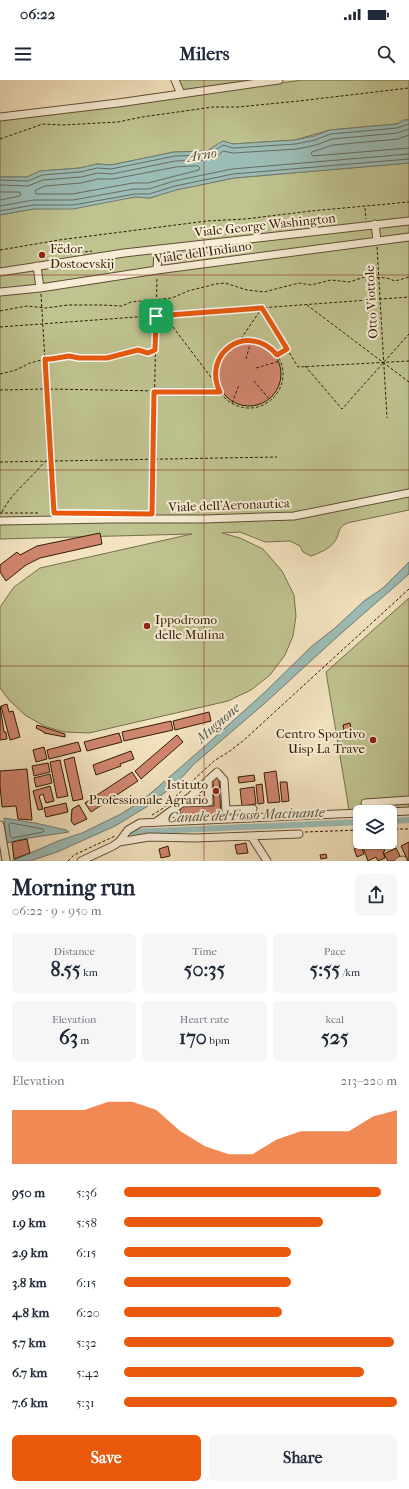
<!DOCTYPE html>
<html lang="en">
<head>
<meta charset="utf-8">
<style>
	body { margin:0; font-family:"IM FELL French Canon",serif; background:#f6f6f7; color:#1f2937; height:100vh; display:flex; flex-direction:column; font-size:15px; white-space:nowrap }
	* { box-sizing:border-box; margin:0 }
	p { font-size:13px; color:#747a83 }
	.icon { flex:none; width:22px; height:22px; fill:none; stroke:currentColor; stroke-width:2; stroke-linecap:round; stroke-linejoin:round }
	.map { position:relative; height:781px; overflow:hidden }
	.panel { display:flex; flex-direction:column; background:#fff; flex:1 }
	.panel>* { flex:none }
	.buttons { position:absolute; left:353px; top:725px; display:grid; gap:8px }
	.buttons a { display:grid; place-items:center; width:44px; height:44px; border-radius:6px; background:#fff; box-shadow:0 1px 3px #0004; font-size:20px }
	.pin { position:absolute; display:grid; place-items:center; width:34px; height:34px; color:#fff; margin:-17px; border-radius:8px; box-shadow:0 2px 6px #0006 }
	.round { display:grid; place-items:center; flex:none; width:42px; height:42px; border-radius:6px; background:#f6f6f7 }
	.headline { display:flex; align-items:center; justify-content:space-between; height:68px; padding:0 12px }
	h1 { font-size:22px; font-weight:800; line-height:30px }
	.metrics { display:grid; grid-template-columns:repeat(3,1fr); gap:6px; height:68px; padding:4px 12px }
	.metrics div { display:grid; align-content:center; border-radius:6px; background:#f6f6f7; text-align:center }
	.metrics b { font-size:20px; font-weight:800 }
	.metrics small { font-size:11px; font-weight:400 }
	.metrics p { font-size:11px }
	.chart { height:112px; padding:8px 12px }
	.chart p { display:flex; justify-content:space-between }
	.chart svg { width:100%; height:72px; margin-top:4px; fill:#ea580c; opacity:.7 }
	.cta { display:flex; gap:8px; margin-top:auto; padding:8px 12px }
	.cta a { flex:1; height:46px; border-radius:6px; background:#ea580c; color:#fff; font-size:16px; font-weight:800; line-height:46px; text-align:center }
	.cta a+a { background:#f6f6f7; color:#1f2937 }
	ul { padding:0 12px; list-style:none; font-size:13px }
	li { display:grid; grid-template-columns:64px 48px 1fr; align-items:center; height:30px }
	li i { height:10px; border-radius:5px; background:#ea580c }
	.status { display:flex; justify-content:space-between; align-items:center; height:28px; padding:0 20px; background:#fff; direction:ltr }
	.status svg { height:11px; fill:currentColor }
	header { display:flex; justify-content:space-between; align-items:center; height:52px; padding:0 12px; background:#fff; font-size:18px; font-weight:800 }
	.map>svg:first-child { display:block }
	.green { fill:#bfc390; stroke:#786f4a }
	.water { fill:#9cbdb7; stroke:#727c70 }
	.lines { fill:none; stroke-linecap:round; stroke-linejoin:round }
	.shore { stroke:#676c5e; stroke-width:1 }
	.canal { stroke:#9cbdb7; stroke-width:6 }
	.building { fill:#d1866f; stroke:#321b05 }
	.minor-casing { stroke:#624d34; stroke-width:9 }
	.path { stroke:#321b05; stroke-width:1; stroke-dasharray:3 2; stroke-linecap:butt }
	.minor { stroke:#f7edd6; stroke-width:7 }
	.route-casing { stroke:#fff; stroke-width:8 }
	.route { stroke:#ea580c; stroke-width:5 }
	.grid { fill:none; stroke:#8f2418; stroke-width:1; stroke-opacity:0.55 }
	.poi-dot { fill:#8f2418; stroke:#f7edd6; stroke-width:1.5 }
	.labels { text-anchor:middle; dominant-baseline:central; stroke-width:4; stroke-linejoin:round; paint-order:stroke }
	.street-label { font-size:13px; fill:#321b05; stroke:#f7edd6 }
	.poi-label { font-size:13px; fill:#321b05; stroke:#f7edd6; text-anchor:start }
	.water-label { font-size:14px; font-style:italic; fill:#575443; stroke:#f7edd6 }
</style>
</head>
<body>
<div class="status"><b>06:22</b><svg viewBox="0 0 49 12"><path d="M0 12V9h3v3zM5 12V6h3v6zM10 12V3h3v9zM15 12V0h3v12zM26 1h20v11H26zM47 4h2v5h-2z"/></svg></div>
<header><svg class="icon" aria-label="menu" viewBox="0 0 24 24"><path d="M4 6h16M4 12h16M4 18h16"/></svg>Milers<svg class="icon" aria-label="search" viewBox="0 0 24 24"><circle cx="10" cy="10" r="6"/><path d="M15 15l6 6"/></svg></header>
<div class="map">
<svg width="409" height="781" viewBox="0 0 409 781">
	<rect width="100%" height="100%" fill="#f3e3c0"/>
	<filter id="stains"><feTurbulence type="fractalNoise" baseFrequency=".005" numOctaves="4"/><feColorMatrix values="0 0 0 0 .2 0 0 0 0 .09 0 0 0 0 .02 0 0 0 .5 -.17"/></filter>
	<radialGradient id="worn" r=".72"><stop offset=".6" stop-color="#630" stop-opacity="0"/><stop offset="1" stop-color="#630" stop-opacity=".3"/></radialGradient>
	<path class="green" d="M 177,0 L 251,0 L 183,10 Z
		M 302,0 L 409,0 L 409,40 L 404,40 L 397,44 L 330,50 L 295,60 L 232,64 L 223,61 L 207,71 L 174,72 L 111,85 L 97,84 L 80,88 L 40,91 L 27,97 L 0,97 L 0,39 L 174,18 Z
		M 409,83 L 409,430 L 347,443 C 336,449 341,452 335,461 C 330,469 319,473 311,476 L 303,472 L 300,466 L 290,461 L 265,462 L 240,452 L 222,453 L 240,458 L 263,469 L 282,491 L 294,515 L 296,536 L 293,556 L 285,575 L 270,595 L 251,610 L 228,621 L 89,653 L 64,652 L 44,646 L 25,635 L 9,620 L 0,608 L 0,527 L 14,507 L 40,488 L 192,454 L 0,459 L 0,135 L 33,129 L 52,128 L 135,117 L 150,118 L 175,110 L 234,98 Z
		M 409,518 L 409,728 L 349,730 L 326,592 Z"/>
	<path class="water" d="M 404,40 L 409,40 L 409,83 L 234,98 L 176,110 L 150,118 L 135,117 L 73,129 L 33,129 L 0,135 L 0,97 L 27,97 L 40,91 L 80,88 L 97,84 L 111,85 L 174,72 L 207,71 C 212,69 216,64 223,61 L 233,64 L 295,60 L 314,56 L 330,50 L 397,44 Z
		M 409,482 L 409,494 L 337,557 L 265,623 L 193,685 L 178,702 L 148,726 L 115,746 L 57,772 L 30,781 L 12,781 L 58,761 L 82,753 L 121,734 L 144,719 L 204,667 L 265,612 L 312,566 L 335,548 L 364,521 L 383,508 Z
		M 4,738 L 35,743 L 66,750 L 69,752 L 22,759 L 7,763 Z"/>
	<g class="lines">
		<path class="shore" d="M 409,55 L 398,59 L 333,65 L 312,72 L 311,74 L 313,76 L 409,68
			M 198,86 L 200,88 L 199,90 L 148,103 L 133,103 L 72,114 L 36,114 L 35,112 L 36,110 L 45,106 L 81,103 L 98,99 L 113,99 L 176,87 Z
			M 0,100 L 28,101 L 42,95 L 80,92 L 97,88 L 111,89 L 175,76 L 207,75 L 223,65 L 233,68 L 296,64 L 315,60 L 331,54 L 397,48 L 409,44
			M 0,105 L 28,106 L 43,100 L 81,97 L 98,93 L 112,94 L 175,81 L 208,80 L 215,78 L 223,71 L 233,73 L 297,69 L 316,65 L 332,59 L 397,53 L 409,49
			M 0,112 L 19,112 L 21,114 L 20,116 L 0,120
			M 0,126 L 33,120 L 73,120 L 134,109 L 149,109 L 174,101 L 232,89 L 409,74
			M 0,131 L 33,125 L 73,125 L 135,114 L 149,114 L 175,106 L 233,94 L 409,79
			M 11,743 L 43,749 L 44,751 L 43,752 L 12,758 L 10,756 L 9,745 Z"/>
		<path class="canal" d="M 390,741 L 409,740
			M 133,752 L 360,742"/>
	</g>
	<path class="building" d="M217 294a32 32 0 1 1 64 0a32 32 0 1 1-64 0Z
		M 100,453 L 102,464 L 40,478 L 26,485 L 6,501 L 0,492 L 0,485 L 17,472 L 20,475 L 37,466 Z
		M 7,624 L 9,632 L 13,631 L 20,657 L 10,660 L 1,626 Z
		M 0,626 L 4,652 L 6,652 L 7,659 L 0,660 Z
		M 209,632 L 211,641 L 175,650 L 173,641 Z
		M 171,641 L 173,650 L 124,661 L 122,652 Z
		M 350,643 L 352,654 L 345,656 L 343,645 Z
		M 37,645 L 65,654 L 65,657 L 44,653 L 44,652 L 36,648 Z
		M 119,653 L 122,662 L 87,671 L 84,662 Z
		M 177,655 L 183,662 L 141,699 L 135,691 Z
		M 78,662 L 81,671 L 49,679 L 47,670 Z
		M 44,667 L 47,679 L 36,682 L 33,670 Z
		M 131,671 L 134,679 L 120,684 L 121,686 L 96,695 L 93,685 Z
		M 74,677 L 83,719 L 73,721 L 64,680 Z
		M 60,680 L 68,716 L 57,718 L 50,682 Z
		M 48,683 L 50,692 L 34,696 L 32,686 Z
		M 27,689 L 32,740 L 18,739 L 16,726 L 2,727 L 0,706 L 0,691 Z
		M 276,691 L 280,722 L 268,723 L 264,693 Z
		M 132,692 L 138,701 L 91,732 L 85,723 Z
		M 50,694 L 52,703 L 36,707 L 34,698 Z
		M 254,695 L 255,701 L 239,703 L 238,697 Z
		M 213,697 L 219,697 L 221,737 L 180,736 L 180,726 L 214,726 Z
		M 280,702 L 287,702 L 289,721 L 282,722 Z
		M 262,704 L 264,723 L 258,724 L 256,705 Z
		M 50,706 L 54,721 L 46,723 L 43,714 L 39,716 L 43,729 L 38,730 L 33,711 Z
		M 254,707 L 256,724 L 242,726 L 240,709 Z
		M 66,723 L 68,732 L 46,737 L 44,728 Z
		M 79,725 L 87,739 L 74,745 L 71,741 L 72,729 Z
		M 220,732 L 250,732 L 250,736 L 221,737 Z
		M 27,759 L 30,773 L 14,779 L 12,762 Z
		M 370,762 L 380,762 L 385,771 L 383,772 L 385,778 L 378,781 L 376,777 L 368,781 L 362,765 Z
		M 409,762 L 409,781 L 408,781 L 401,766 Z
		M 246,763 L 248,773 L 237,774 L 235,765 Z
		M 168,766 L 170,776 L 161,778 L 159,769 Z
		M 361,766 L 364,774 L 357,777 L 354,769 Z
		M 396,768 L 401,778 L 394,781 L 388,781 L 384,774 Z
		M 326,774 L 327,778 L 321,779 L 320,775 Z"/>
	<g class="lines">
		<g class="minor-casing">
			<path id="minor" d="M 175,0 L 181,14
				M 0,37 L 118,23 L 279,0
				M 375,144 L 377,161
				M 37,186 L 40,208
				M 157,190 L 158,169
				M 0,192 L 124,173 L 409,141
				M 0,212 L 40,208 L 157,190 L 409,157
				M 0,441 L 110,439 L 204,439 L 294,436 L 409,413
				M 182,723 L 209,722 L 208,700
				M 365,723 L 409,720
				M 390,732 L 409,731
				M 156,742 L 190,717 L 217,692 L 224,700 L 226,730 L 253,729
				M 0,745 L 6,780
				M 251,756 L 267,781
				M 119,762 L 149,757 L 195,758 L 299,754
				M 81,781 L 113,766 L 119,762 L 128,750 L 140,743 L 360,733
				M 399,781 L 403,780"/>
		</g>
		<path class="path" d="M 0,59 L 43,44 L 62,45 L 118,42 L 142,37 L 213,27 L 238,27 L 299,21 L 409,8
			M 365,128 L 366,139
			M 377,167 L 387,338
			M 0,170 L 59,160 L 207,141 L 245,139 L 311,131 L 409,122
			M 70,174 L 92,171
			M 41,214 L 54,433
			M 307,225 L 409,302
			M 0,231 L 27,226 L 46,228 L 68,225 L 102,225 L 122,226 L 131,222 L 172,218 L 188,211 L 216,204 L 225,203 L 247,210 L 264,212 L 299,203 L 311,205 L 331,200 L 349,202 L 365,197 L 387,198 L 395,201 L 409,197
			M 164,235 L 216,304
			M 0,247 L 409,217
			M215 294a34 34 0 1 1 68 0a34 34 0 1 1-68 0Z
			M 238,263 L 262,228 L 298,287 L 409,281
			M 277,274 L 287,270
			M 246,279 L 251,261
			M 305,286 L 342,329 L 409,254
			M 256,288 L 280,281
			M 0,294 L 16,290 L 30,283 L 45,279 L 51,279 L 69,276 L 79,278 L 107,278 L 138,270 L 148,273 L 154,271
			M 254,301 L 270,320
			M 0,310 L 46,309 L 220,312
			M 232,323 L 239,305
			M 0,382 L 277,377
			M 2,432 C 12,412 31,399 45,381
			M 152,432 L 157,197
			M 0,433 L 39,433
			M 152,735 L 162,729 L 214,681 L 230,671 L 244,660 L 409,509
			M 390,749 L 409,749
			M 305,752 L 360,750
			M 68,781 L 74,775 L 115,756"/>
		<use href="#minor" class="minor"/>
	</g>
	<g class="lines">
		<g class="route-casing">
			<path id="route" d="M 262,228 L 287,269 L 277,275 C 248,241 201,273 220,312 L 154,312 L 152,434 L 54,433 L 45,279 L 51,279 L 69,276 L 79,278 L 107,278 L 138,270 L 148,273 L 155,270 L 156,236 Z"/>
		</g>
		<use href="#route" class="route"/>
	</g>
	<path class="grid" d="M 204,0 L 204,781M 0,195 L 409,195M 0,390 L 409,390M 0,586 L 409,586"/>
	<g class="poi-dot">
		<circle cx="42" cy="175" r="4"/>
		<circle cx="147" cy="546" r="4"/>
		<circle cx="373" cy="660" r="4"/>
		<circle cx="216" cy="711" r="4"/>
	</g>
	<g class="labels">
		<g class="street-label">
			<text transform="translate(265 145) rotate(-6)">Viale George Washington</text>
			<text transform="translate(203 172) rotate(-8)">Viale dell'Indiano</text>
			<text transform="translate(371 222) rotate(-93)">Otto Viottole</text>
			<text transform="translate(229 425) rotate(-2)">Viale dell'Aeronautica</text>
		</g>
		<g class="poi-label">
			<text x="50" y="168">Fëdor<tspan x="50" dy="15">Dostoevskij</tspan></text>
			<text x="155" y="539">Ippodromo<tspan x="155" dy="15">delle Mulina</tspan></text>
			<text x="365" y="653" text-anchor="end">Centro Sportivo<tspan x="365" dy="15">Uisp La Trave</tspan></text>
			<text x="208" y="704" text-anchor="end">Istituto<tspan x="208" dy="15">Professionale Agrario</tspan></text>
		</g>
		<g class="water-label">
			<text transform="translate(202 75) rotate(-9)">Arno</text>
			<text transform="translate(218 643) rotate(-41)">Mugnone</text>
			<text transform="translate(246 735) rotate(-2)">Canale del Fosso Macinante</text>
		</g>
	</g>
	<rect width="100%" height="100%" filter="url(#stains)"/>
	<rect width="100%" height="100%" fill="url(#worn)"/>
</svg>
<div class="buttons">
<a><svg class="icon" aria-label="layers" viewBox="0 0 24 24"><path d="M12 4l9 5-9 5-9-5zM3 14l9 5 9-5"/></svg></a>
</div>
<div class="pin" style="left:156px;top:236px;background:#1e9e55"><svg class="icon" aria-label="arrive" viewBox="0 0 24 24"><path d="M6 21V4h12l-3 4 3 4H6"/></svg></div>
</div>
<section class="panel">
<div class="headline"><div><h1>Morning run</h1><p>06:22 · 9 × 950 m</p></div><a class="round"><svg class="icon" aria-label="share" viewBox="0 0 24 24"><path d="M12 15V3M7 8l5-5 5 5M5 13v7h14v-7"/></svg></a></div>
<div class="metrics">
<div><p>Distance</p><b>8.55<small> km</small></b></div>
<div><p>Time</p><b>50:35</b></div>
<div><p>Pace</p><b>5:55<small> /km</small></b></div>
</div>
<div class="metrics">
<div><p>Elevation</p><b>63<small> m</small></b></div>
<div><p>Heart rate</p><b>170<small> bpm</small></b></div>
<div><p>kcal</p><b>525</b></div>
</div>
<div class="chart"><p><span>Elevation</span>213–220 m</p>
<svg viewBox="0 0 160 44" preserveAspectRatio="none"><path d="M0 44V11L10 11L20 11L30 11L40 6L50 6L60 11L70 24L80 33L90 38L100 38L110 29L120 24L130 24L140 24L150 15L160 11V44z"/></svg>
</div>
<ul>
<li><b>950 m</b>5:36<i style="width:94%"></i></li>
<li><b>1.9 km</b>5:58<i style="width:73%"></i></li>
<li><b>2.9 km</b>6:15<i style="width:61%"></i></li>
<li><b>3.8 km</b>6:15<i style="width:61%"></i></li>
<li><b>4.8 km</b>6:20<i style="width:58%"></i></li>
<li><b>5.7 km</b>5:32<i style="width:99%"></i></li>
<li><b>6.7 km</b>5:42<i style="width:88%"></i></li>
<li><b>7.6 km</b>5:31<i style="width:100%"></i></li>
</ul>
<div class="cta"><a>Save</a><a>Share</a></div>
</section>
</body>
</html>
